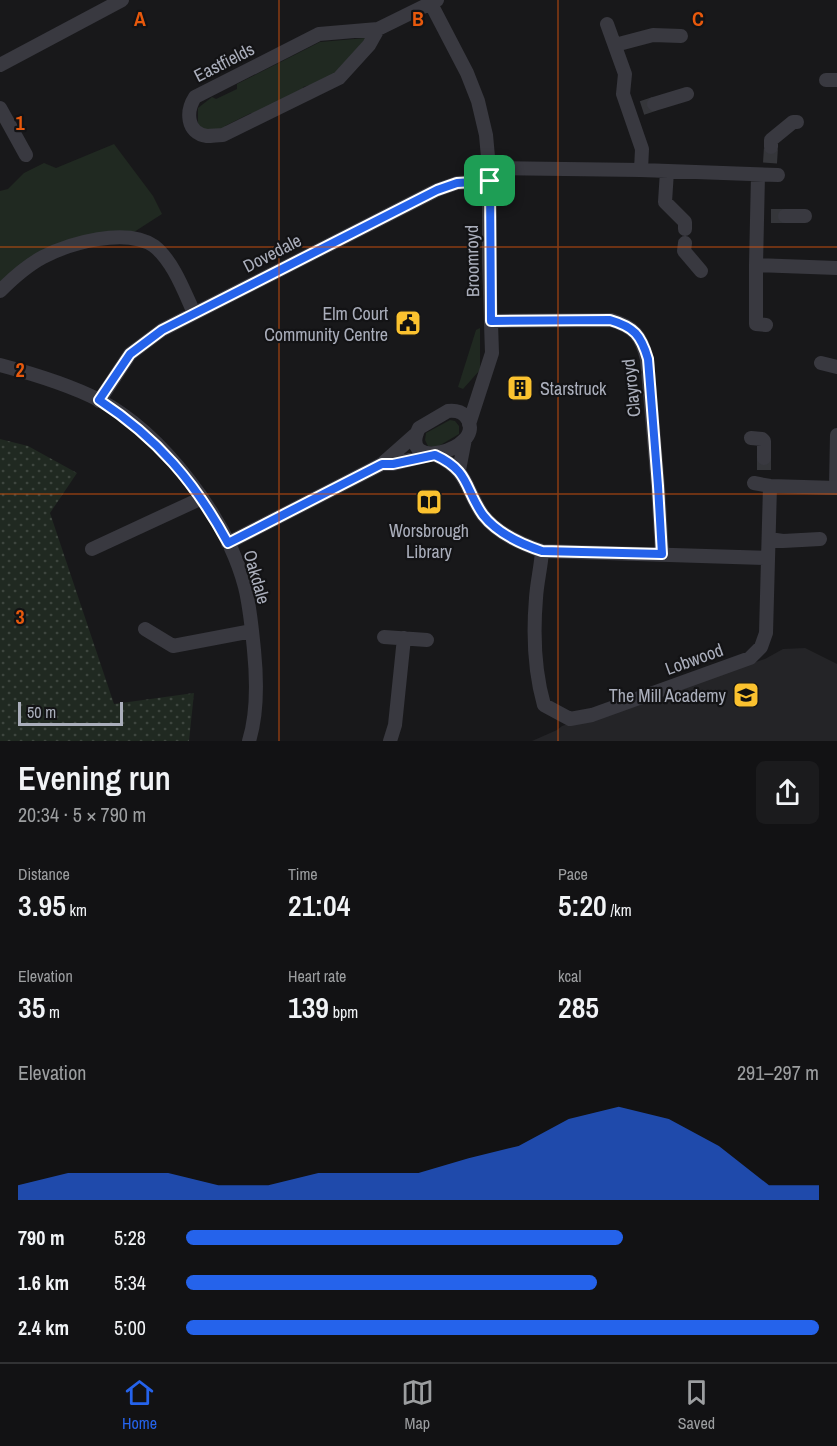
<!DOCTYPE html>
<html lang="en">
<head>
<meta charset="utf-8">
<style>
	body { margin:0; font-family:"Archivo Narrow",sans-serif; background:#1b1b1d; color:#f1f3f6; height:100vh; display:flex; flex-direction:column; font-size:22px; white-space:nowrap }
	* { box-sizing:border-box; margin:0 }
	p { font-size:20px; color:#9c9ea0 }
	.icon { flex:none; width:33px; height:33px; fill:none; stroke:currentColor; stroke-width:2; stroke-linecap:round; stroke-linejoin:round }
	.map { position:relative; height:741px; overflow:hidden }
	.drawer { display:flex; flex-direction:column; background:#121214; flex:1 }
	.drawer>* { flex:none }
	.scale { position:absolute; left:18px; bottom:15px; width:105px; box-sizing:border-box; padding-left:6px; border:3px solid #aaaebb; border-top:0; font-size:16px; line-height:21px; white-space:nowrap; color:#aaaebb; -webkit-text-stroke:4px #131315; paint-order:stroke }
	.pin { position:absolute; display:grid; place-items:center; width:51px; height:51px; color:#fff; margin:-26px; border-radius:12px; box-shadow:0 3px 9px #0006 }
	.round { display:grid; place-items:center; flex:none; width:63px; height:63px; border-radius:9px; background:#1b1b1d }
	.summary { display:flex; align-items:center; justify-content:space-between; height:102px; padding:0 18px }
	h1 { font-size:33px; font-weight:600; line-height:45px }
	.figures { display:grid; grid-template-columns:repeat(3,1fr); gap:9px; height:102px; padding:6px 18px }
	.figures div { display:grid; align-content:center }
	.figures b { font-size:30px; font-weight:600 }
	.figures small { font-size:16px; font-weight:400 }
	.figures p { font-size:16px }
	.chart { height:168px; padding:12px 18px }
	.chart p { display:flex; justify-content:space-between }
	.chart svg { width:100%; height:108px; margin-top:6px; fill:#2563eb; opacity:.7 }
	ul { padding:0 18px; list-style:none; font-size:20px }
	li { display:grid; grid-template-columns:96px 72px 1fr; align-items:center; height:45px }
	li i { height:15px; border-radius:8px; background:#2563eb }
	.tab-bar { display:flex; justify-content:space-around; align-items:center; height:84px; border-top:2px solid #313234; background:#121214; font-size:16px; color:#9c9ea0 }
	.tab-bar a { display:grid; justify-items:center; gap:3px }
	.tab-bar .current { color:#2563eb }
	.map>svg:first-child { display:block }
	.built { fill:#242427 }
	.green { fill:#202921 }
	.park { fill:url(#park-dots) }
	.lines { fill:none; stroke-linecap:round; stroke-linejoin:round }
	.minor-tunnel { stroke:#35363a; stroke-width:14; stroke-dasharray:14 7; stroke-linecap:butt }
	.minor { stroke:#393940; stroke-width:14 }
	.route-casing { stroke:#fff; stroke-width:12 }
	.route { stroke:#2563eb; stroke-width:8 }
	.grid { fill:none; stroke:#e8590c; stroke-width:1.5; stroke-opacity:0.55 }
	.labels { text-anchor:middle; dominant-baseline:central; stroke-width:4.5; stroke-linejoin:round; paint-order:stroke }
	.street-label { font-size:18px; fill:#aaaebb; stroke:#131315 }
	.poi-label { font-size:18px; fill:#aaaebb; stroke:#131315; text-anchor:end }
	.grid-label { font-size:20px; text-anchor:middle; font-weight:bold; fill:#e8590c; stroke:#131315; stroke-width:4.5; stroke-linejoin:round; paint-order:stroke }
</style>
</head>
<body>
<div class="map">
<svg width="837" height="741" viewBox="0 0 837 741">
	<defs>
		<pattern id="park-dots" width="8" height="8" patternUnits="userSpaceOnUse" patternTransform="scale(1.5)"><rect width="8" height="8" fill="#202921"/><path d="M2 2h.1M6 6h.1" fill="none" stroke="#3e463f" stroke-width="1.8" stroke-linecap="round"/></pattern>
	</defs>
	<rect width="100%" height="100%" fill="#18181a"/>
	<path class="built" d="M 805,648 L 837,664 L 837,741 L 532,741 L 557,730 L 562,726 L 765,659 L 783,649 Z"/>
	<path class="green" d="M 366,38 L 346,65 L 327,80 L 303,87 L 303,91 L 256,116 L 251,113 L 225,126 L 226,130 L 205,130 L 198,125 L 198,108 L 212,97 L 216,99 L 237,89 L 237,84 L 320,42 Z
		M 114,144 L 153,196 L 162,214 L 131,234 L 95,235 L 0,284 L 0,191 L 8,189 L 24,173 L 44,163 L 56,168 Z
		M 480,328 L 480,370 L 463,389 L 458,387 L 476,330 Z
		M 450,420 L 455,421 L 459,426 L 459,434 L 437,447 L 428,446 L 425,440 L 426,433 Z"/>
	<path class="park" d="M 0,439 L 28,446 L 77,473 L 50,513 L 114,704 L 194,693 L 189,741 L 0,741 Z"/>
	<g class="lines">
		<path class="minor-tunnel" d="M 642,108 L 654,104
			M 770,163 L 771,147
			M 771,216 L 785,216
			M 764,470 L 764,458"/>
		<path class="minor" d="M 429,0 L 467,73 L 478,101 L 486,135 L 489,168 L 489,263 L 492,353 L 469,424
			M 607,24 L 625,74 L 623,94 L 642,149 L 641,170
			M 378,29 L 319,34 L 195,97 C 186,111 186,133 207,136 C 212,136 218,135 223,135 L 339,78 L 369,45 L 378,29 L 437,0
			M 615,45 L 653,35 L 681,36
			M 0,65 L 122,0
			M 826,80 L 837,80
			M 654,104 L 687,94
			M 0,108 L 26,155
			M 771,147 L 771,140 L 793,122 L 797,122
			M 489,168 L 641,170 L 778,175
			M 667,171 L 665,202 L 685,222 L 685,229
			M 758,175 L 756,265 L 837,268
			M 785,216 L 805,216
			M 685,243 L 684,251 L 701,271
			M 756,265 L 756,324 L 766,325
			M 0,291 C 13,278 26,266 43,257 C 70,243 126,227 154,246 C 173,261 184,291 194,313
			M 491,321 L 611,320 C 634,327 641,335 647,359 L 658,486 L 662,554
			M 821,363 L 837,367
			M 0,365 C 34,374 68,384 99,400 C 162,433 227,518 245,587 C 250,607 252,630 254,650 C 257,680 258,712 249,741
			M 99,401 L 130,354 L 162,330 L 437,190 L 457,183 L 490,181
			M 448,411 C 456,410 464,412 468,420 C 484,450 397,473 419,428 Z
			M 751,438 L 762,439 L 764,441 L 764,458
			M 435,455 C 470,471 464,488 483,515 C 497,533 521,544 542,551 L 768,558
			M 382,464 L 393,464 L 430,455
			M 459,470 L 465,439
			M 754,483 L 770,486 L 837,488
			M 836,488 L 837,435
			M 769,539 L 783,541 L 820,539
			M 228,543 L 382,464 L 417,433
			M 92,549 L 202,498
			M 542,551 C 541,567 537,582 536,598 C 533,634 534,670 544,705 L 570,719 L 592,715 L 750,658 L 761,647 L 766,633 L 770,486
			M 145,629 L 173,646 L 252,631
			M 384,637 L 427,640
			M 390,741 L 395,725 L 404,638"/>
	</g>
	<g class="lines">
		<g class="route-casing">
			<path id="route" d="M 490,181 L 491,321 L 610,320 C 634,327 641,335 648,359 L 658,486 L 662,554 L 542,551 C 521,544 497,533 483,515 C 464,488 470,471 435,455 L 393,464 L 382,464 L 228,543 C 195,482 157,438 99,400 L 130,354 L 162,330 L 437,190 L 457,183 Z"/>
		</g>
		<use href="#route" class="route"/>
	</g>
	<path class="grid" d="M 279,0 L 279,741M 558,0 L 558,741M 0,247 L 837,247M 0,494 L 837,494"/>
	<defs>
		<g id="civic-square" transform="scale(1.35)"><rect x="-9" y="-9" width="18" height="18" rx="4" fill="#fbc22f" stroke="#131315"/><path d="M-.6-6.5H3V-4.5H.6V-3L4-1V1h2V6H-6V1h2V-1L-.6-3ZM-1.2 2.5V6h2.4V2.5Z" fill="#111"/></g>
		<g id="building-square" transform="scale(1.35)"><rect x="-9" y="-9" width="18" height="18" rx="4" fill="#fbc22f" stroke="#131315"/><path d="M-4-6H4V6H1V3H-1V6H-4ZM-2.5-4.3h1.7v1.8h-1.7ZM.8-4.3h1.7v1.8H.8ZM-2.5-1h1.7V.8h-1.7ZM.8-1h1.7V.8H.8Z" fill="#111"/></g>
		<g id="library-square" transform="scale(1.35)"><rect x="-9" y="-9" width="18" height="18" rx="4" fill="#fbc22f" stroke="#131315"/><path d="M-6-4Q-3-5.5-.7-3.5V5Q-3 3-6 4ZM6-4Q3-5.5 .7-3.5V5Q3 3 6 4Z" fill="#111"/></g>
		<g id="school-square" transform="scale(1.35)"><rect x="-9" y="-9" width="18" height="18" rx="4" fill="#fbc22f" stroke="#131315"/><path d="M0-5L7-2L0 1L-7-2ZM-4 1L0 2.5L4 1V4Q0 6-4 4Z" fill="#111"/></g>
	</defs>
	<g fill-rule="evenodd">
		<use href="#civic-square" x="408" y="323"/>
		<use href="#building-square" x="520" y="388"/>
		<use href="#library-square" x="429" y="502"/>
		<use href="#school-square" x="746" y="695"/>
	</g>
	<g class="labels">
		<g class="street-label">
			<text transform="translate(224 62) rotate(-27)">Eastfields</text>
			<text transform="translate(272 253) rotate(-27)">Dovedale</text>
			<text transform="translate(472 261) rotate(-91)">Broomroyd</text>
			<text transform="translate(631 388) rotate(-96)">Clayroyd</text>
			<text transform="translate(257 577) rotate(74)">Oakdale</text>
			<text transform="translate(694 659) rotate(-20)">Lobwood</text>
		</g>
		<g class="poi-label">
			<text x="388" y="313">Elm Court<tspan x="388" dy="21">Community Centre</tspan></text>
			<text x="540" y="388" text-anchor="start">Starstruck</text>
			<text x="429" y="530" text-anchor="middle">Worsbrough<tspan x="429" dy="21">Library</tspan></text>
			<text x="726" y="695">The Mill Academy</text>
		</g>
	</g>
	<g class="grid-label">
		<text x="140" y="26">A</text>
		<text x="418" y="26">B</text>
		<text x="698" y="26">C</text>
		<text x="20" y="130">1</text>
		<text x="20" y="377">2</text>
		<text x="20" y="624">3</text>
	</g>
</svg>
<div class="scale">50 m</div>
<div class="pin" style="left:490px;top:181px;background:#1e9e55"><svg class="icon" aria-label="arrive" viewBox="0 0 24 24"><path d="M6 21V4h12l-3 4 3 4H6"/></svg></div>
</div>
<section class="drawer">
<div class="summary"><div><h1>Evening run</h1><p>20:34 · 5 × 790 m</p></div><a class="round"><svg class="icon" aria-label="share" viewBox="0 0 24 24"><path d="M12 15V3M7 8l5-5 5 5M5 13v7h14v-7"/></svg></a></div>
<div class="figures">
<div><p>Distance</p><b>3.95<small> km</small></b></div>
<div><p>Time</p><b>21:04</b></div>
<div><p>Pace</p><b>5:20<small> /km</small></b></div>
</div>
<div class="figures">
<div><p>Elevation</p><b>35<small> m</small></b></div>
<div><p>Heart rate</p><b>139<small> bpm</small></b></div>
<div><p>kcal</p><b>285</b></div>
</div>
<div class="chart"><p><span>Elevation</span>291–297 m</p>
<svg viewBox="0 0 160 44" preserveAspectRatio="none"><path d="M0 44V38L10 33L20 33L30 33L40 38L50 38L60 33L70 33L80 33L90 27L100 22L110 11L120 6L130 11L140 22L150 38L160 38V44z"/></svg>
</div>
<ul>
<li><b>790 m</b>5:28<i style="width:69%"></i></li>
<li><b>1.6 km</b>5:34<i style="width:65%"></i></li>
<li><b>2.4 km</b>5:00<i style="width:100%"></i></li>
</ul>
</section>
<nav class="tab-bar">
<a class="current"><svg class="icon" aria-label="home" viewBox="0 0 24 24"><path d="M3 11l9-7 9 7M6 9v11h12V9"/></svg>Home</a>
<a><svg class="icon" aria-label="map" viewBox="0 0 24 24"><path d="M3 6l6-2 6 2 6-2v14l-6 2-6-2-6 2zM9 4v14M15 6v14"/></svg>Map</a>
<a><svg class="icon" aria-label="saved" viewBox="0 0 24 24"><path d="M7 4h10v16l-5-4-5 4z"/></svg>Saved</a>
</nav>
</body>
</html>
